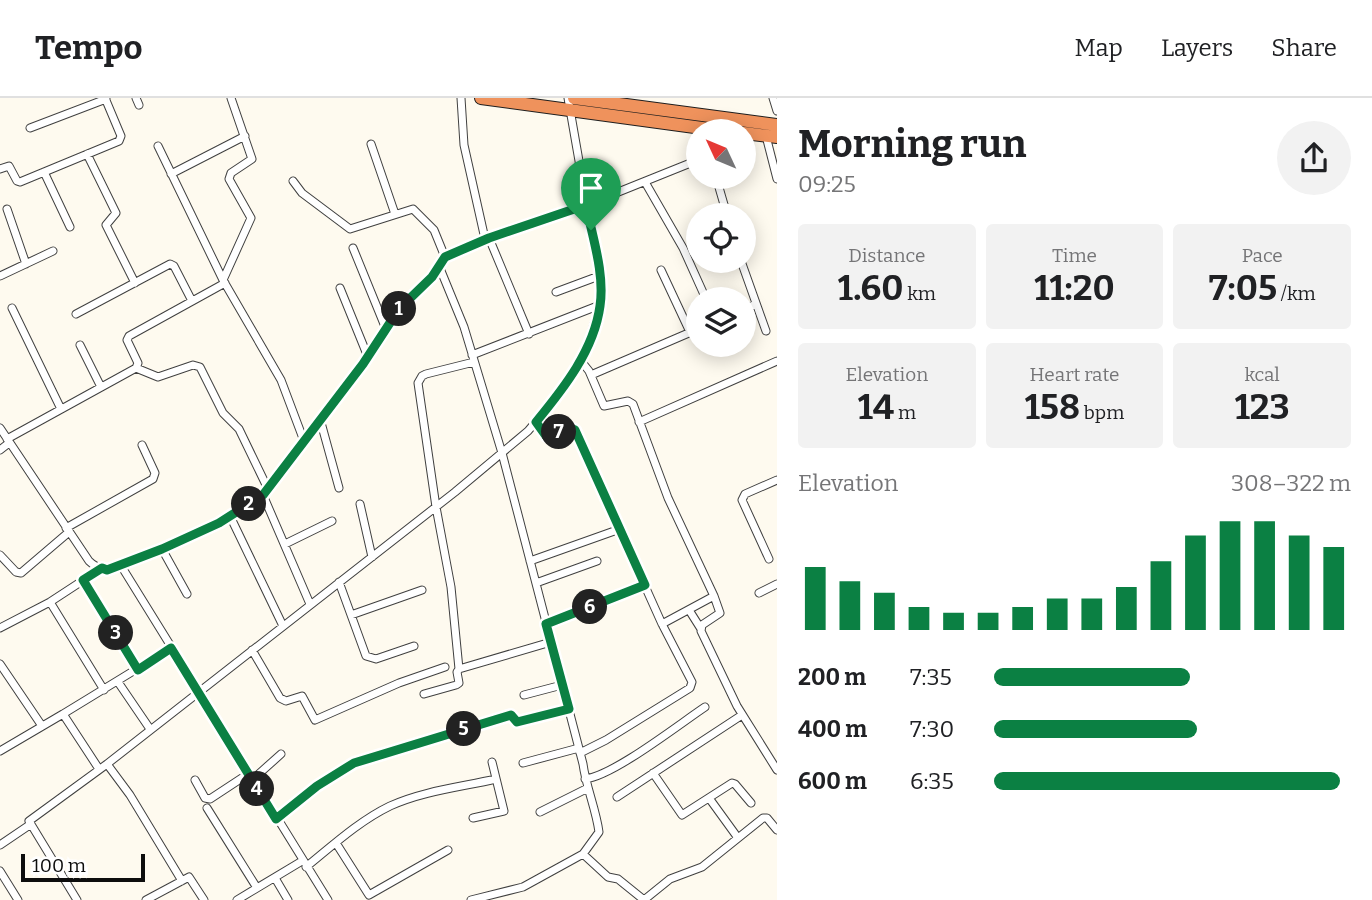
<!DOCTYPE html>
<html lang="en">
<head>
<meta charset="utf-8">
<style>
	body { margin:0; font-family:Bitter,serif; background:#f2f2f2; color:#202124; height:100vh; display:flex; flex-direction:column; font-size:26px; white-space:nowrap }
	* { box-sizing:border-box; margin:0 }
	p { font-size:23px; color:#757577 }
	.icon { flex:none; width:38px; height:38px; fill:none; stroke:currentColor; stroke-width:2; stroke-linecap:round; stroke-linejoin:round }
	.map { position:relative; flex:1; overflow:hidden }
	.sheet { display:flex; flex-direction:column; background:#fff; width:595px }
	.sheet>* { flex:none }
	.needle { width:46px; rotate:314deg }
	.buttons { position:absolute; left:686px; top:21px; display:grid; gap:14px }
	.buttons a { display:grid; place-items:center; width:70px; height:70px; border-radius:50%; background:#fff; box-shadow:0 4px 18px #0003; font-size:35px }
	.scale { position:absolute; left:21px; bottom:18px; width:124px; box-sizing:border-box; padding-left:7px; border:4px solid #0d0d0d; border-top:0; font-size:19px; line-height:24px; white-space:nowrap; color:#0d0d0d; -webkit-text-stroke:5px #fff; paint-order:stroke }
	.pin { position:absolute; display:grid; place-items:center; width:60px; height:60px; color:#fff; margin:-72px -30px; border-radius:50% 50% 50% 0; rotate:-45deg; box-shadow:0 0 7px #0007 }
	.pin .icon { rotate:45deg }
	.km { position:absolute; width:35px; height:35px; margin:-18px; border-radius:50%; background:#222; color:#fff; font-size:19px; line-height:35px; text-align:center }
	.round { display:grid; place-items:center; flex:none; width:74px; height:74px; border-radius:37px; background:#f2f2f2 }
	.headline { display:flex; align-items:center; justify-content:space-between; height:119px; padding:0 21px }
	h1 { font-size:38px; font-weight:700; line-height:52px }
	.stats { display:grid; grid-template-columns:repeat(3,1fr); gap:10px; height:119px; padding:7px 21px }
	.stats div { display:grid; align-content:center; border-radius:7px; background:#f2f2f2; text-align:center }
	.stats b { font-size:35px; font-weight:700 }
	.stats small { font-size:19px; font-weight:400 }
	.stats p { font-size:19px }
	.chart { height:196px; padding:14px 21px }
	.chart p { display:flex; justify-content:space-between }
	.chart svg { width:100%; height:126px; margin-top:7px; stroke:#0b8043; stroke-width:6 }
	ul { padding:0 21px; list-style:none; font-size:23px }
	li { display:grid; grid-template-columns:112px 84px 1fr; align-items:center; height:52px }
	li i { height:18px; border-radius:9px; background:#0b8043 }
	header { display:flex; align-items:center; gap:42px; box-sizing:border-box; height:98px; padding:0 35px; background:#fff; border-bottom:2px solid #e0e0e0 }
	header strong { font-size:33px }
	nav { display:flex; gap:38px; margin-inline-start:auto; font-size:24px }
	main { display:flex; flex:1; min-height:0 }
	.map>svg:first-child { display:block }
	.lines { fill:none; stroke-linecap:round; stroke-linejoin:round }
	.street-casing { stroke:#404040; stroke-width:9 }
	.highway-casing { stroke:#1e1e1e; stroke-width:14 }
	.street { stroke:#fff; stroke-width:7 }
	.highway { stroke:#ef925c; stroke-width:12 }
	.route-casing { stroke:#fff; stroke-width:14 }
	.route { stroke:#0b8043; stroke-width:9 }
</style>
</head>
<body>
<header>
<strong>Tempo</strong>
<nav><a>Map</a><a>Layers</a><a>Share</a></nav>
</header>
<main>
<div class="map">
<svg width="777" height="802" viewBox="0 0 777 802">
	<rect width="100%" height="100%" fill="#fefaef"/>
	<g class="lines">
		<g class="street-casing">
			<path id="street" d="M 136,0 L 139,7
				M 461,0 L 464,47 L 485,141 L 586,107 L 698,62
				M 773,0 L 777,13
				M 30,30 L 106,1
				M 766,38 L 777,81
				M 371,46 L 395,116
				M 158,48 L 223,182 L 281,282 L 304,343
				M 87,56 L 116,115 L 106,127 L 135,185
				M 0,71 L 9,68 L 17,83 L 20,84 L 119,43 L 121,38 L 105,0
				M 44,74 L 70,129
				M 171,76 L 245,38
				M 716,79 L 727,117
				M 293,83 L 302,95 L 350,131 L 413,111 L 434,132 L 445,159
				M 645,84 L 683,150 L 706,201
				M 7,111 L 26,166
				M 489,140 L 529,236
				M 353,150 L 386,231
				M 741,163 L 766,233
				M 439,168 L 464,229 L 502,355 L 583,666 C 586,689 596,711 599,734 L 583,756
				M 661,172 L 690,234
				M 0,178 L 53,153
				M 223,182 L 251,120 L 229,81 L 231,75 L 252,61 L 231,0
				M 340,190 L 368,259
				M 556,194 L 599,178
				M 12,210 L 61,311
				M 744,211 L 756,206
				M 76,216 L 170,166 L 174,168 L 192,203
				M 80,247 L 101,289
				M 472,257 L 600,207
				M 581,263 L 589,273 L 604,308 L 628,303 L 633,306 L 668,400 L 714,498 L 662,526
				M 136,270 L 158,279 L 193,267 L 200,269 L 223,315 L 239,331 L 268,391
				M 591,277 L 698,231
				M 320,321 L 339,390
				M 536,324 L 546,338 L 570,330 L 575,332 L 662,526 L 692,584 L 690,590 L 606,642 L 580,655
				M 639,324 L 777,263
				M 0,330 L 89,463 C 99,473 108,471 120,466 L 328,802
				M 7,341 L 136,270 L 138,265 L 127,242 L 129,238 L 225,185
				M 0,352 L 9,345
				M 263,397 L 310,506
				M 360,406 L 372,459
				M 230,418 L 283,528
				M 66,430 L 153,381 L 155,375 L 142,347
				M 285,446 L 332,423
				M 162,451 L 187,496
				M 0,457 L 16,474 L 21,475 L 69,434
				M 769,461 L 742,402 L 745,396 L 777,382
				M 530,463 L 620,431
				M 120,466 L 162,451 L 219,425 L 263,397 L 363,266 L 399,211 L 432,179 L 445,159 L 485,141
				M 83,482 L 138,572
				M 339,484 L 366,558 L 376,561 L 414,548
				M 536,485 L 597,463
				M 759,495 L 777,486
				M 714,498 L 720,515 L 702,527 L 701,533 L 737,608 L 777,672
				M 50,504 L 104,592
				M 689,512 L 701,531
				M 351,517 L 422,492
				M 546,526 L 645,487
				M 0,530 L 50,504 L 102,470
				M 252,552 L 280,600 L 286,603 L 302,598 L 315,622 L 399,585 L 445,569
				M 0,566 L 42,628
				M 459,571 L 451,489 L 436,409 L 418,285 L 422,278 L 426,276 L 474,264
				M 118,584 L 150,631
				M 424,596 L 456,587 L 459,585 L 457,574 L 459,571 L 551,544
				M 524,597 L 562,587
				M 0,653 L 63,616
				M 523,665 L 579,650
				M 107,666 L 130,697 L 182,783
				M 99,671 L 63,616 L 171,550
				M 653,675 L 682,717 L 732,685 L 735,686 L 751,705
				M 585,681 C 613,678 678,627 705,609
				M 195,682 L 205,700 L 210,701 L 248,676
				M 252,682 L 281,656
				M 617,699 L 742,617
				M 709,700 L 738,740
				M 207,710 L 257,790
				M 540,714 L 588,690
				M 473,720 L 504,713 L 492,664
				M 276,721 L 317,688 L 354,665 L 511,617 L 517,624 L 569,611
				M 336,745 L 369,797 L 448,752
				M 0,747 L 31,726
				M 306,769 C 332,748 359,723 390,708 C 423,693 461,689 496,681
				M 0,773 L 18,802
				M 275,780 L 288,802
				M 77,802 L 29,723 L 107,666 L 455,394 L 528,333 L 551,306 L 584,258 L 600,207 L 600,183 L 568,0
				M 146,802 L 189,779 L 204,802
				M 237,802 L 302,763
				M 471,802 L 523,789 L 583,756 L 608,779 L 618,781 L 644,802
				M 644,802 L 670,781 L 702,769 L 763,720 L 767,720 L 777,732"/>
		</g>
		<g class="highway-casing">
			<path id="highway" d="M 481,0 L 724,33
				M 574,0 L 777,27
				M 744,35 L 777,39"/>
		</g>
		<use href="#street" class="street"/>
		<use href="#highway" class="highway"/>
	</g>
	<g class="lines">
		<g class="route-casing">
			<path id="route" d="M 586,107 C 592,138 605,175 600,208 C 594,252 564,290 536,324 L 546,338 L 570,330 L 575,332 L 645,487 L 546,526 L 569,611 L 517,624 L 511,617 L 354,665 L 317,688 L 276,721 L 171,550 L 138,572 L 83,482 L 102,470 L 107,472 L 162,451 L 219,425 L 263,397 L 363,266 L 399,211 L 432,179 L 445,159 L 489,140 Z"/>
		</g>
		<use href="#route" class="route"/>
	</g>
</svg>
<div class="buttons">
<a><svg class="needle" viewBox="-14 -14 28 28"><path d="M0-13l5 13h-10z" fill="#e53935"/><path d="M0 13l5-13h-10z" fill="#757577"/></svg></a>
<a><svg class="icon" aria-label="locate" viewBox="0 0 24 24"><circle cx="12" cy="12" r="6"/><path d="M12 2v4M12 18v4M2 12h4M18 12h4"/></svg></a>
<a><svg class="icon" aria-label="layers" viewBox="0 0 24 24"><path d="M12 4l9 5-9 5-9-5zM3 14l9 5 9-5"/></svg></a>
</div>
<div class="scale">100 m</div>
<div class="pin" style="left:591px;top:132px;background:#1e9e55"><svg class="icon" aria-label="arrive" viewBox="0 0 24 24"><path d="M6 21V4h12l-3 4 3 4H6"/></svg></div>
<b class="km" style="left:399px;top:211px">1</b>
<b class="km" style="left:249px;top:406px">2</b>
<b class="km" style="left:116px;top:535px">3</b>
<b class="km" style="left:257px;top:691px">4</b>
<b class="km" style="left:464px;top:631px">5</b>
<b class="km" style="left:590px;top:509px">6</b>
<b class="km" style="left:559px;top:334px">7</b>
</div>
<section class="sheet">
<div class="headline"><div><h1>Morning run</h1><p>09:25</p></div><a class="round"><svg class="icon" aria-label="share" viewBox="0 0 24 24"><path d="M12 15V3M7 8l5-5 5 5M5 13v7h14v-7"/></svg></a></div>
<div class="stats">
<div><p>Distance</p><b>1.60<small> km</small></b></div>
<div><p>Time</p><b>11:20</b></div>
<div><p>Pace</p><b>7:05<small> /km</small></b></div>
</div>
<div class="stats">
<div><p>Elevation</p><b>14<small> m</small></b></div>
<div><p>Heart rate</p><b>158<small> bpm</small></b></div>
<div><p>kcal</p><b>123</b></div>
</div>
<div class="chart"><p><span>Elevation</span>308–322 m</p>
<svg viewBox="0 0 160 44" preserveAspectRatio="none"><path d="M5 44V22M15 44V27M25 44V31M35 44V36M45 44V38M55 44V38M65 44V36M75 44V33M85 44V33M95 44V29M105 44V20M115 44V11M125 44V6M135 44V6M145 44V11M155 44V15"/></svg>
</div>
<ul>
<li><b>200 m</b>7:35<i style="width:55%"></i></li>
<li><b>400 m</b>7:30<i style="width:57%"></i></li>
<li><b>600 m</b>6:35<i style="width:97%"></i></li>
</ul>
</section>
</main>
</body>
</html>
